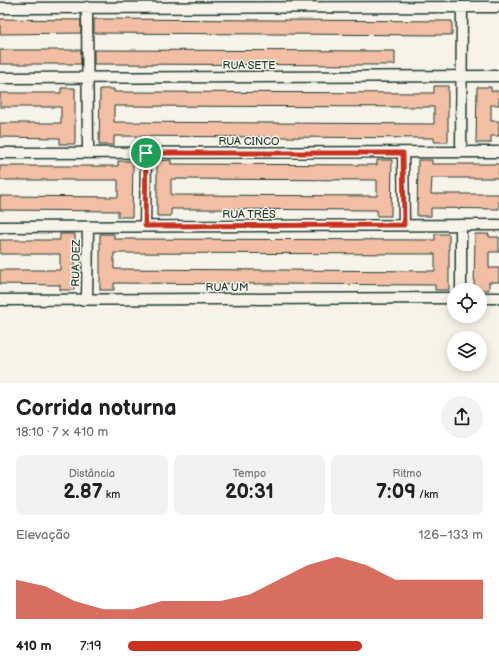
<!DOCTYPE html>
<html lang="pt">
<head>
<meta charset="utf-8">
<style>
	body { margin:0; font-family:"Balsamiq Sans",sans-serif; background:#f2f2f2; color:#202124; height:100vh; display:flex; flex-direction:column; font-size:15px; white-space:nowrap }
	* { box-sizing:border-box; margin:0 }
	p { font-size:13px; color:#757577 }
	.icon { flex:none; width:22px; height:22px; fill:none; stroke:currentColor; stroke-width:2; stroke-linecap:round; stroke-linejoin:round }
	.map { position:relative; height:383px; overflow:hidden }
	.panel { display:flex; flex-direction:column; background:#fff; flex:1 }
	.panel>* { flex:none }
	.fabs { position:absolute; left:447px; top:283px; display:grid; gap:8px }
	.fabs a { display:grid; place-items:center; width:40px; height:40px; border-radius:50%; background:#fff; box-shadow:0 2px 10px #0003; font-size:20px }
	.pin { position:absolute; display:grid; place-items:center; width:34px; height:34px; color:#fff; margin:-17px; border:2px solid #fff; border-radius:50%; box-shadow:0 1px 4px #0007 }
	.round { display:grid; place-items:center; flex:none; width:42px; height:42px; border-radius:21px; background:#f2f2f2 }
	.overview { display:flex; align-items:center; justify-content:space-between; height:68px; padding:0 16px }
	h1 { font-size:22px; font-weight:700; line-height:30px }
	.stats { display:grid; grid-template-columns:repeat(3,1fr); gap:6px; height:68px; padding:4px 16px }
	.stats div { display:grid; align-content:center; border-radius:8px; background:#f2f2f2; text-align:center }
	.stats b { font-size:20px; font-weight:700 }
	.stats small { font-size:11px; font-weight:400 }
	.stats p { font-size:11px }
	.chart { height:112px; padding:8px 16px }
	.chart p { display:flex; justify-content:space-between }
	.chart svg { width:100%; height:72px; margin-top:4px; fill:#c8321e; opacity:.7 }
	ul { padding:0 16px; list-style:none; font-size:13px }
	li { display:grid; grid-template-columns:64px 48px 1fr; align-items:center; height:30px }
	li i { height:10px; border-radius:5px; background:#c8321e }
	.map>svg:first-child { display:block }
	.building { fill:#f3bfa4; stroke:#1f3d34; fill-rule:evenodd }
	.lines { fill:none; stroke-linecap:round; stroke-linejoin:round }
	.street-casing { stroke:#1f3d34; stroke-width:13 }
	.street { stroke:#f7f3e8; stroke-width:10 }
	.route-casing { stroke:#fff; stroke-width:8 }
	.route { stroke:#c8321e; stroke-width:5 }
	.labels { text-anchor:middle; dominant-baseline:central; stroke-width:3; stroke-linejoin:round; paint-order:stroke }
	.street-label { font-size:11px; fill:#1f3d34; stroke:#f7f3e8 }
</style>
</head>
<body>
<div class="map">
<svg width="499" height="383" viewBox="0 0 499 383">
	<rect width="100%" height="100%" fill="#f7f3e8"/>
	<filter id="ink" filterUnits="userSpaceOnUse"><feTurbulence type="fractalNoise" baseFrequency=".025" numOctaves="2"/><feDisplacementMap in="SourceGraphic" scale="8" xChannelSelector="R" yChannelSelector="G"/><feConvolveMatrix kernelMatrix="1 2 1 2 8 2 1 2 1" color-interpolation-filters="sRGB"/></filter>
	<g filter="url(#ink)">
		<path class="building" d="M 0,19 L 81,20 L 81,33 L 0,34 Z
			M 94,19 L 452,21 L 452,35 L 94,33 Z
			M 0,50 L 81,50 L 81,64 L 0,64 Z
			M 94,50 L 395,51 L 395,65 L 94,64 Z
			M 434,86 L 448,86 L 448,142 L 434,142 L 434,138 L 114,136 L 114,145 L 99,145 L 100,89 L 114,89 L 114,92 L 434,93 ZM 114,106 L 434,107 L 434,124 L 114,122 Z
			M 477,87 L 491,87 L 491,91 L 499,91 L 499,105 L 491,105 L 491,121 L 499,121 L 499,136 L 491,136 L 491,143 L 476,143 Z
			M 61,88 L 75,88 L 75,144 L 60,144 L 60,138 L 0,137 L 0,123 L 61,123 L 61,107 L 0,107 L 0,93 L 61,93 Z
			M 171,160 L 171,164 L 377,165 L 377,160 L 392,160 L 391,216 L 377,216 L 377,210 L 197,209 L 171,209 L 171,216 L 157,216 L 157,161 ZM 171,179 L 377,180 L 377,196 L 171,195 Z
			M 418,160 L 432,160 L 432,164 L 499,164 L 499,178 L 432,178 L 431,194 L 499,194 L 499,209 L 431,208 L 431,216 L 417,216 Z
			M 118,161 L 133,161 L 132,217 L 118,217 L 118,211 L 0,210 L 0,196 L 118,197 L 118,180 L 0,180 L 0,166 L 118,166 Z
			M 60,234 L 75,234 L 74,290 L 60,290 L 60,285 L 0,284 L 0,270 L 60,270 L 60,254 L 0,254 L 0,240 L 60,240 Z
			M 100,234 L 114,234 L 114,239 L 435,240 L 435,234 L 449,234 L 449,290 L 435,290 L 435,285 L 114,283 L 114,290 L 100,290 ZM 114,253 L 435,254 L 435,271 L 114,269 Z
			M 475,234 L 489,234 L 489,237 L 499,237 L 499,252 L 489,252 L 489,268 L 499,268 L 499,282 L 489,282 L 489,290 L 474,290 Z"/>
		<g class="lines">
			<g class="street-casing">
				<path id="street" d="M 87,7 L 88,153
					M 0,8 L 499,7
					M 0,78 L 499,76
					M 461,152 L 462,7
					M 0,153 L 499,152
					M 403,153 L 404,225
					M 461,225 L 461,290
					M 145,226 L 146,153
					M 0,227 L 499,225
					M 480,298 L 499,298
					M 87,299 L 88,227
					M 0,300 L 454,298"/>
			</g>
			<use href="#street" class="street"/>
		</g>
	</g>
	<g class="lines" filter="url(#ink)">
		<g class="route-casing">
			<path id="route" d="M 146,153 L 403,153 L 404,225 L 145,226 Z"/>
		</g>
		<use href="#route" class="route"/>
	</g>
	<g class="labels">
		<g class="street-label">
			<text x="249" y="65">RUA SETE</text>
			<text x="249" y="141">RUA CINCO</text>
			<text x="249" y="214">RUA TRÊS</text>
			<text transform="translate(76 263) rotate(-89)">RUA DEZ</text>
			<text x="227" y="287">RUA UM</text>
		</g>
	</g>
</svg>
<div class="fabs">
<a><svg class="icon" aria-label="locate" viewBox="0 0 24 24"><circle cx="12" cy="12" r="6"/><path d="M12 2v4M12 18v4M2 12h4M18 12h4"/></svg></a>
<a><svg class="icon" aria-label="layers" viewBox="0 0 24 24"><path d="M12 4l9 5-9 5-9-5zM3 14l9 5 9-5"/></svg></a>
</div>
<div class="pin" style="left:146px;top:153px;background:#1e9e55"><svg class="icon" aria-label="arrive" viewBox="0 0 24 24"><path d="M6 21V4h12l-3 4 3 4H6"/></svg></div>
</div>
<section class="panel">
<div class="overview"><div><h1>Corrida noturna</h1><p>18:10 · 7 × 410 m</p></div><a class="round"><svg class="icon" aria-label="share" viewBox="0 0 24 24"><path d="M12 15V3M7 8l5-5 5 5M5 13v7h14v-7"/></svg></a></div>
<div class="stats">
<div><p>Distância</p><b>2.87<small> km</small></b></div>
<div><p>Tempo</p><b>20:31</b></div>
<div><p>Ritmo</p><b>7:09<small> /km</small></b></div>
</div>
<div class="chart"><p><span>Elevação</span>126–133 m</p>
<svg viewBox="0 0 160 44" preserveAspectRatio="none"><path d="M0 44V20L10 24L20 33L30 38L40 38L50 33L60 33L70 33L80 29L90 20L100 11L110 6L120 11L130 20L140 20L150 20L160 20V44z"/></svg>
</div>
<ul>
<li><b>410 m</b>7:19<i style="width:66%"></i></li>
</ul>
</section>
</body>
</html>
